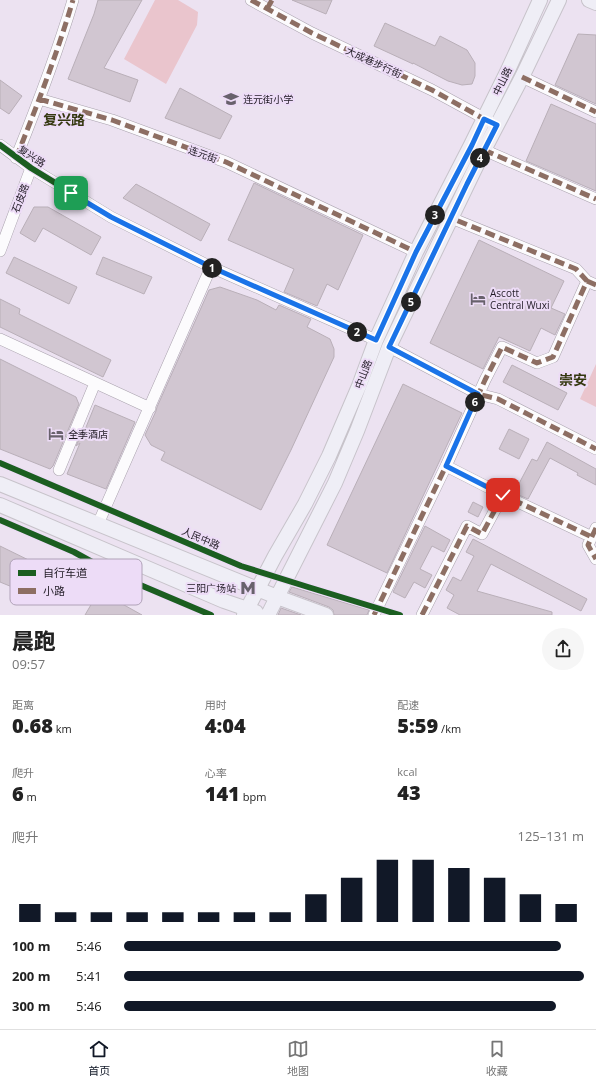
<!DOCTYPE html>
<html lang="zh">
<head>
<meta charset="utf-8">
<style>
	body { margin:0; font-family:"Open Sans","Noto Sans SC",sans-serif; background:#f6f6f6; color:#222; height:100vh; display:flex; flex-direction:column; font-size:15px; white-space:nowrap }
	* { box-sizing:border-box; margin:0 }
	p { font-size:13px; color:#767676 }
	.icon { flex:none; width:22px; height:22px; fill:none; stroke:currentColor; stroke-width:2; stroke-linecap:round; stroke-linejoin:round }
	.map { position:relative; height:615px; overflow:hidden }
	.side { display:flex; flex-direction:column; background:#fff; flex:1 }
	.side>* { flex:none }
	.pin { position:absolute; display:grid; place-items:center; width:34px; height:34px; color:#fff; margin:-17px; border-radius:8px; box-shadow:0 2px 6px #0006 }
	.km { position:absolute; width:20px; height:20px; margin:-10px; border-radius:50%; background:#222; color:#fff; font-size:11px; line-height:20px; text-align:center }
	.round { display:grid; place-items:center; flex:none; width:42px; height:42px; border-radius:21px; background:#f6f6f6 }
	.head { display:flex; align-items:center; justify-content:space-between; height:68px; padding:0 12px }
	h1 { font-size:22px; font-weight:800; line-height:30px }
	.metrics { display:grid; grid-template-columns:repeat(3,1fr); gap:6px; height:68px; padding:4px 12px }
	.metrics div { display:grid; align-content:center }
	.metrics b { font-size:20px; font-weight:800 }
	.metrics small { font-size:11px; font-weight:400 }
	.metrics p { font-size:11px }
	.chart { height:112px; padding:8px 12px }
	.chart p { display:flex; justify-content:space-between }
	.chart svg { width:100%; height:72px; margin-top:4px; stroke:#111827; stroke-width:6 }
	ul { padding:0 12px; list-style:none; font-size:13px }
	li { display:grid; grid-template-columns:64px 48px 1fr; align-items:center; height:30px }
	li i { height:10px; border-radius:5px; background:#111827 }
	.tabs { display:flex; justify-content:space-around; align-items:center; height:56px; border-top:1px solid #e0e0e0; background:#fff; font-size:11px; color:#767676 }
	.tabs a { display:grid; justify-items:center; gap:2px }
	.tabs .active { color:#111827 }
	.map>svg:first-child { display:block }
	.green { fill:#eac5cd }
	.building { fill:#d1c6d1; stroke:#b9afb8 }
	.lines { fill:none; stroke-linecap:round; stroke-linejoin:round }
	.minor-casing { stroke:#a9a2ad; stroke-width:12 }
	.major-casing { stroke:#c7c3ca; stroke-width:16 }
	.minor { stroke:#fcfbfd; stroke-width:11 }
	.major { stroke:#efeef6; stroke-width:14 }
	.quiet { stroke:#8d6e63; stroke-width:5; stroke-dasharray:10 5; stroke-linecap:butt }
	.cycleway-casing { stroke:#eddcf7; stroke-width:8 }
	.cycleway { stroke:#1b5e20; stroke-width:6 }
	.route-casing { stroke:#fff; stroke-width:8 }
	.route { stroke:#1a73e8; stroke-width:5 }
	.labels { text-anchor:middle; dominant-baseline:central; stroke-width:4; stroke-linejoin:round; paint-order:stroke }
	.street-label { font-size:10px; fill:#211b25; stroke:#eddcf7 }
	.poi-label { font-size:10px; fill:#211b25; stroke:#eddcf7; text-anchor:start }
	.district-label { font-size:14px; font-weight:bold; fill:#353810; stroke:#eddcf7 }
	.key { fill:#eddcf7; stroke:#b0a2b8; stroke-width:1 }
	.key-label { font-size:11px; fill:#211b25 }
</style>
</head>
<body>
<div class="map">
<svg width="596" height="615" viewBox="0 0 596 615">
	<rect width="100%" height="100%" fill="#ece2f1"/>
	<path class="green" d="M 155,0 L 178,0 L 198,12 L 197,25 L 166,84 L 124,59 Z
		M 596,364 L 596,407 L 580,399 Z"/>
	<path class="building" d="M 98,0 L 142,0 L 104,68 L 138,80 L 130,102 L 68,79 L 94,14 Z
		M 292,0 L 332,0 L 326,14 Z
		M 385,23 L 435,46 L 440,36 L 467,50 L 475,63 L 475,76 L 472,84 L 462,85 L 448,81 L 413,63 L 413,64 L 374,46 Z
		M 578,34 L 596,35 L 596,104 L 555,85 Z
		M 0,80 L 22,96 L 9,114 L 0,108 Z
		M 180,88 L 232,116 L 220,139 L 165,118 Z
		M 551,104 L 596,124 L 596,191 L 526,161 Z
		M 254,183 L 363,235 L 338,290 L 327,284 L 317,306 L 284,292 L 294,269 L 228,240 Z
		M 136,184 L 210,224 L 201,241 L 123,198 Z
		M 34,207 L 48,207 L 101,237 L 91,255 L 43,228 L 35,242 L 20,233 Z
		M 479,240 L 564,281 L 551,308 L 565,314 L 555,335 L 541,328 L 530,351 L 499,337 L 483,369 L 430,343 Z
		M 14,257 L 77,287 L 69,304 L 6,273 Z
		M 103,257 L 152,277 L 144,294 L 96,274 Z
		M 220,287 L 257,300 L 276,310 L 279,305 L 311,319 L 307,327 L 330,339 L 334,349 L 334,357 L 291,450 L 261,510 L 161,460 L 165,452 L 151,445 L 145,435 L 156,411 L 157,407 L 209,290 Z
		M 0,299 L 20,309 L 19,314 L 111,360 L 103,377 L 0,327 Z
		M 0,359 L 76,397 L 78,402 L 79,404 L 53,466 L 50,469 L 0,449 Z
		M 512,365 L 567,393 L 558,410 L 503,382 Z
		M 403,384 L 462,413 L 387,573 L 327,545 Z
		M 95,405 L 135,422 L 106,489 L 67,474 L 80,443 L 76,446 L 82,433 L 82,437 Z
		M 509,429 L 529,439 L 519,459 L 499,449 Z
		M 547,442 L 596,469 L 596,485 L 577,475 L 578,473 L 550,458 L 528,499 L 514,493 L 532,459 L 537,461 Z
		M 473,502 L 483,507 L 478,517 L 468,512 Z
		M 425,526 L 450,540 L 444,552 L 432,546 L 420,569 L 432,575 L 425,588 L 414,582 L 405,598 L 393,592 Z
		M 473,539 L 587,599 L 581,611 L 491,564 L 477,591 L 552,612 L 552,615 L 460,615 L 447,608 L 454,595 L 446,590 L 453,577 L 461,581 L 474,556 L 466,552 Z
		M 0,546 L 55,573 L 58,580 L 49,596 L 44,600 L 0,582 Z
		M 292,587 L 369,610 L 367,615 L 334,615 L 333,610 L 329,607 L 289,592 Z
		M 99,591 L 142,615 L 85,615 Z
		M 281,608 L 301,615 L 278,615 Z"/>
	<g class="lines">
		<g class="minor-casing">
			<path id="minor" d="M 251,0 L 312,33 L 432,90 L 491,122
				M 522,77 L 596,112
				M 39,99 L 112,120 L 226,162 L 416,252
				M 0,145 L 31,168 L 111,217 L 211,267 L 376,340
				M 484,150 L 596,199
				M 16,158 C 37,106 57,54 73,0
				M 0,251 L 31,168
				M 587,281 L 596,285
				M 0,339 L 150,408
				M 389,347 L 478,394 L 498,399 L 596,449
				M 446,466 L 503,495 L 592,537
				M 59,470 L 95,383
				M 98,524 L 211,267
				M 596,528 L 588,545 L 596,559
				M 374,615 L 446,466 L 485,380 L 502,347 L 537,363 L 553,357 L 587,281 L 576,269 L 451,218
				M 422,615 L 467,526 L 482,534 L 503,495"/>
		</g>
		<g class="major-casing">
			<path id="major" d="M 589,0 L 596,3
				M 0,484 L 277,597 L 326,615
				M 0,505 L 224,601 L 256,612
				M 244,615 L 275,556 L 305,504 L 329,456 L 359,386 L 376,340 L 416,252 L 471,145 L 508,70 L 540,0
				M 268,615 L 335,483 L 357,431 L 389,347 L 484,150 L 522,77 L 559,0"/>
		</g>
		<use href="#minor" class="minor"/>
		<use href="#major" class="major"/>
		<path class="quiet" d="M 251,0 L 312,33 L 432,90 L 484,119 L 497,125
			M 267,9 L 272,0
			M 522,77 L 596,112
			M 39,99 L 112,120 L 226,162 L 416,252
			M 484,150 L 596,199
			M 16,158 C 37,106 57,54 73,0
			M 587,281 L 596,285
			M 389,347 L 478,394 L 498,399 L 596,449
			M 446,466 L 503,495 L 592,537
			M 596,528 L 588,545 L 596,559
			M 374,615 L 446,466 L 485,380 L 502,347 L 537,363 L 553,357 L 587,281 L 576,269 L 451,218
			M 422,615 L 467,526 L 482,534 L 503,495"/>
		<g class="cycleway-casing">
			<path id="cycleway" d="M 0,145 L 31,168 L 111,217 L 211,267 L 376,340
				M 0,463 L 241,566 L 308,587 L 400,615
				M 0,520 L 74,552 L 112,573 L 211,615"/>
		</g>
		<use href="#cycleway" class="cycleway"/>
	</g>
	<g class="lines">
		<g class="route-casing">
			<path id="route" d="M 71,193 L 111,217 L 211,267 L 376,340 L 416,252 L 472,145 L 484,119 L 497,125 L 467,184 L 389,347 L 478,394 L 446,466 L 503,495"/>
		</g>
		<use href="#route" class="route"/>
	</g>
	<defs>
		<g id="school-bare" transform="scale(1.2)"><path d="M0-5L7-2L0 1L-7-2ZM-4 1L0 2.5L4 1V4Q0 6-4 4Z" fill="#68616c" stroke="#eddcf7" stroke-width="2.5" paint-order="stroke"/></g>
		<g id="hotel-bare" transform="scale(1.2)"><path d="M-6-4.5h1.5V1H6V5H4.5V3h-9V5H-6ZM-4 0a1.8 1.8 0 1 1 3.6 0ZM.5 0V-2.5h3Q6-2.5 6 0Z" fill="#68616c" stroke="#eddcf7" stroke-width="2.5" paint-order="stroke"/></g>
		<g id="metro-bare" transform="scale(1.2)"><path d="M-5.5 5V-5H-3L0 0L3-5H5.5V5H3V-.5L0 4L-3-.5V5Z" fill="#68616c" stroke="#eddcf7" stroke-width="2.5" paint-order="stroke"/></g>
	</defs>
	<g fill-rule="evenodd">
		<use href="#school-bare" x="231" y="99"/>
		<use href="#hotel-bare" x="478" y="299"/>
		<use href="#hotel-bare" x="56" y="434"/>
		<use href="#metro-bare" x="248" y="588"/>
	</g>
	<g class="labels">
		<g class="street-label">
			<text transform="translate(374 62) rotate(25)">大成巷步行街</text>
			<text transform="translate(502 81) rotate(-64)">中山路</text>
			<text transform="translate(203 154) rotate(20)">连元街</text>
			<text transform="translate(32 156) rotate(34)">复兴路</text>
			<text transform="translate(20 198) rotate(-69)">石皮路</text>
			<text transform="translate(363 374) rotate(-69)">中山路</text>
			<text transform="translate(201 538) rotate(23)">人民中路</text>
		</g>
		<g class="poi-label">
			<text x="243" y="99">连元街小学</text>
			<text x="490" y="293">Ascott<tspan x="490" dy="12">Central Wuxi</tspan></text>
			<text x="68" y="434">全季酒店</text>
			<text x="236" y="588" text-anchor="end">三阳广场站</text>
		</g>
		<g class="district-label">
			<text x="64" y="119">复兴路</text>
			<text x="573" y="379">崇安</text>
		</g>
	</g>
	<rect x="10" y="559" width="132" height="46" rx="6" class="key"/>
	<rect x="18" y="570" width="18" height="6" fill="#1b5e20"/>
	<rect x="18" y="588" width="18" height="6" fill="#8d6e63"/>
	<g class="key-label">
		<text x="43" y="577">自行车道</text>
		<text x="43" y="595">小路</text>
	</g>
</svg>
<div class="pin" style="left:71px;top:193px;background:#1e9e55"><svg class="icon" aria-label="arrive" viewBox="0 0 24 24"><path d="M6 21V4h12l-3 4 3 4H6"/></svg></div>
<div class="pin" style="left:503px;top:495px;background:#d93025"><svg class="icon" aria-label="check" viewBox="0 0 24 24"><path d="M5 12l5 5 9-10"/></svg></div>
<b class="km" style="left:212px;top:268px">1</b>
<b class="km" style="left:357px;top:332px">2</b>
<b class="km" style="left:435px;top:215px">3</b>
<b class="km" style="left:480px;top:158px">4</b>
<b class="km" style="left:411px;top:302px">5</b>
<b class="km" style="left:475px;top:402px">6</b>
</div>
<section class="side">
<div class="head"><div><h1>晨跑</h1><p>09:57</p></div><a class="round"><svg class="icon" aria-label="share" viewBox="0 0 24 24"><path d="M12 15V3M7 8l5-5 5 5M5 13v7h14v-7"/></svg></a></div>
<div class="metrics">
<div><p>距离</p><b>0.68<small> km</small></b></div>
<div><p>用时</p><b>4:04</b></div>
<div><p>配速</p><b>5:59<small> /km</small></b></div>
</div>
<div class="metrics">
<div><p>爬升</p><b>6<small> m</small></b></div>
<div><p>心率</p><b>141<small> bpm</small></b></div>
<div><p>kcal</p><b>43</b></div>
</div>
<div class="chart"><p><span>爬升</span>125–131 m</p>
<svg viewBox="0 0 160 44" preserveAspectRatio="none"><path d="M5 44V33M15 44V38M25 44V38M35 44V38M45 44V38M55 44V38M65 44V38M75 44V38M85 44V27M95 44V17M105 44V6M115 44V6M125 44V11M135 44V17M145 44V27M155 44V33"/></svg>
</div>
<ul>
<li><b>100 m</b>5:46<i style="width:95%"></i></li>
<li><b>200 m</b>5:41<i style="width:100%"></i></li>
<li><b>300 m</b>5:46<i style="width:94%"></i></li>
</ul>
</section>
<nav class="tabs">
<a class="active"><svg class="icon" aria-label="home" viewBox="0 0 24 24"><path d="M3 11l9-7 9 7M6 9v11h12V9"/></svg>首页</a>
<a><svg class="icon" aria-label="map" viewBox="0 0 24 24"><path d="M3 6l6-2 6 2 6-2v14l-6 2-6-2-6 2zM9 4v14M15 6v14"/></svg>地图</a>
<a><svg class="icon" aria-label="saved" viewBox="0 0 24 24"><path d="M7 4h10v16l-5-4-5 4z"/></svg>收藏</a>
</nav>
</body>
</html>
